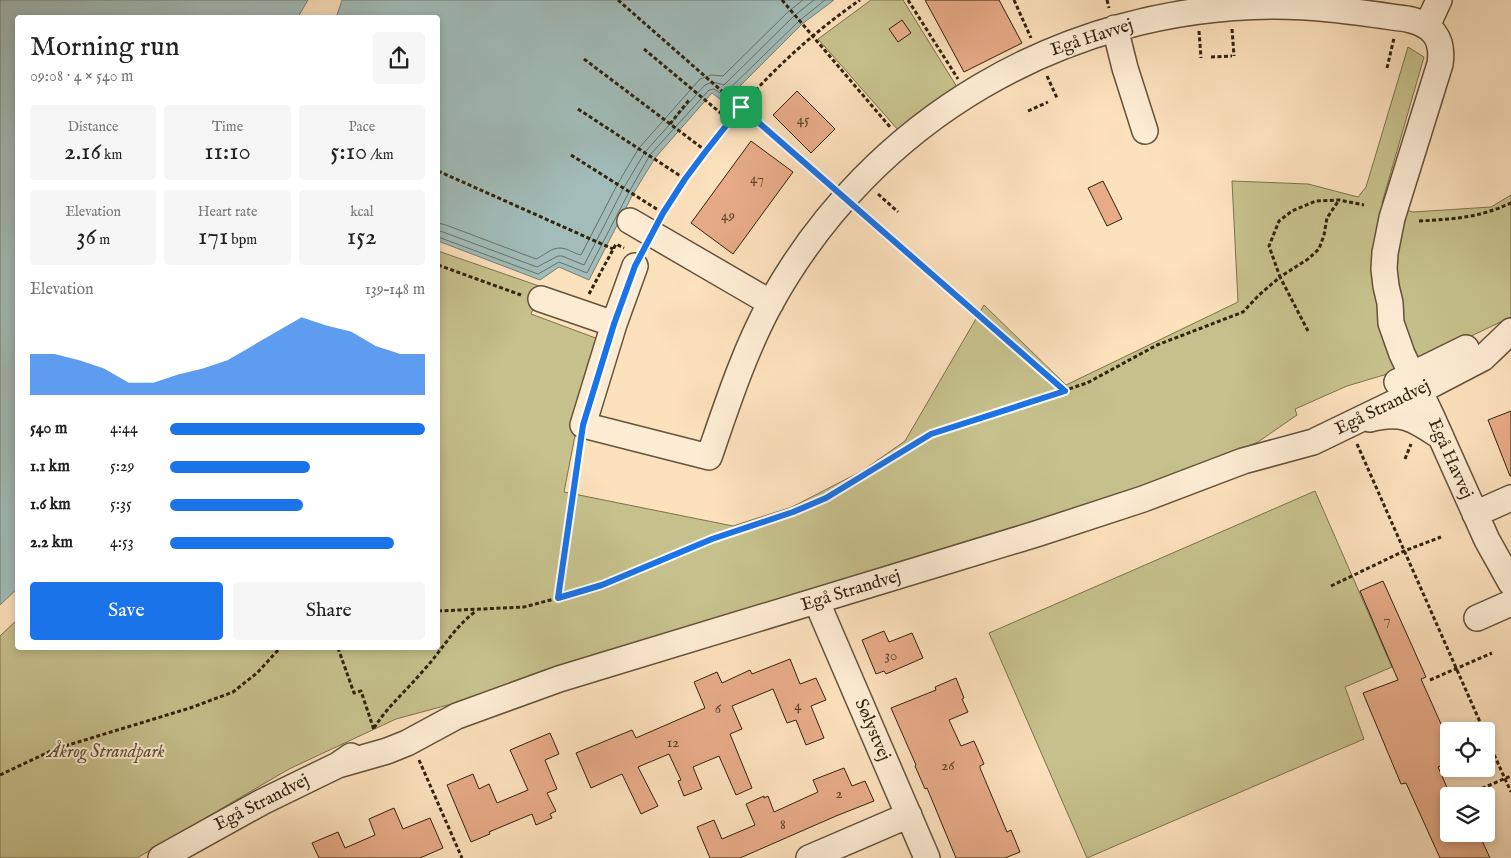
<!DOCTYPE html>
<html lang="en">
<head>
<meta charset="utf-8">
<style>
	body { margin:0; font-family:"IM FELL English",serif; background:#f6f6f6; color:#222; height:100vh; display:flex; flex-direction:column; font-size:19px; white-space:nowrap }
	* { box-sizing:border-box; margin:0 }
	p { font-size:16px; color:#767676 }
	.icon { flex:none; width:28px; height:28px; fill:none; stroke:currentColor; stroke-width:2; stroke-linecap:round; stroke-linejoin:round }
	.map { position:relative; flex:1; overflow:hidden }
	.panel { position:absolute; left:15px; top:15px; width:425px; height:635px; display:flex; flex-direction:column; background:#fff; border-radius:5px; box-shadow:0 2px 8px #0003 }
	.panel>* { flex:none }
	.buttons { position:absolute; left:1440px; top:722px; display:grid; gap:10px }
	.buttons a { display:grid; place-items:center; width:55px; height:55px; border-radius:5px; background:#fff; box-shadow:0 2px 8px #0003; font-size:25px }
	.pin { position:absolute; display:grid; place-items:center; width:42px; height:42px; color:#fff; margin:-21px; border-radius:10px; box-shadow:0 2px 8px #0006 }
	.round { display:grid; place-items:center; flex:none; width:52px; height:52px; border-radius:5px; background:#f6f6f6 }
	.summary { display:flex; align-items:center; justify-content:space-between; height:85px; padding:0 15px }
	h1 { font-size:28px; font-weight:600; line-height:38px }
	.metrics { display:grid; grid-template-columns:repeat(3,1fr); gap:8px; height:85px; padding:5px 15px }
	.metrics div { display:grid; align-content:center; border-radius:5px; background:#f6f6f6; text-align:center }
	.metrics b { font-size:25px; font-weight:600 }
	.metrics small { font-size:14px; font-weight:400 }
	.metrics p { font-size:14px }
	.chart { height:140px; padding:10px 15px }
	.chart p { display:flex; justify-content:space-between }
	.chart svg { width:100%; height:90px; margin-top:5px; fill:#1a73e8; opacity:.7 }
	.primary-button { display:flex; gap:10px; margin-top:auto; padding:10px 15px }
	.primary-button a { flex:1; height:58px; border-radius:5px; background:#1a73e8; color:#fff; font-size:20px; font-weight:600; line-height:58px; text-align:center }
	.primary-button a+a { background:#f6f6f6; color:#222 }
	ul { padding:0 15px; list-style:none; font-size:16px }
	li { display:grid; grid-template-columns:80px 60px 1fr; align-items:center; height:38px }
	li i { height:12px; border-radius:6px; background:#1a73e8 }
	.map>svg:first-child { display:block }
	.green { fill:#c6c18c; stroke:#7c724e }
	.water { fill:#a1bcb9; stroke:#757f75 }
	.lines { fill:none; stroke-linecap:round; stroke-linejoin:round }
	.shore { stroke:#6a7064; stroke-width:1 }
	.building { fill:#e7ab87; stroke:#32230f }
	.minor-casing { stroke:#64523a; stroke-width:28 }
	.path { stroke:#32230f; stroke-width:3; stroke-dasharray:4 2.5; stroke-linecap:butt }
	.minor { stroke:#fdecd4; stroke-width:25 }
	.route-casing { stroke:#fff; stroke-width:10 }
	.route { stroke:#1a73e8; stroke-width:6 }
	.labels { text-anchor:middle; dominant-baseline:central; stroke-width:4; stroke-linejoin:round; paint-order:stroke }
	.number-label { font-size:15px; fill:#5f452d }
	.street-label { font-size:18px; fill:#32230f; stroke:#fdecd4 }
	.park-label { font-size:18px; font-style:italic; fill:#5e5234; stroke:#fdecd4 }
</style>
</head>
<body>
<div class="map">
<svg width="1511" height="858" viewBox="0 0 1511 858">
	<rect width="100%" height="100%" fill="#fce1bd"/>
	<filter id="stains"><feTurbulence type="fractalNoise" baseFrequency=".004" numOctaves="4"/><feColorMatrix values="0 0 0 0 .2 0 0 0 0 .09 0 0 0 0 .02 0 0 0 .5 -.17"/></filter>
	<radialGradient id="worn" r=".72"><stop offset=".6" stop-color="#630" stop-opacity="0"/><stop offset="1" stop-color="#630" stop-opacity=".3"/></radialGradient>
	<path class="green" d="M 871,0 L 903,0 L 957,87 L 899,131 L 818,39 Z
		M 1408,47 L 1424,57 L 1382,203 L 1413,212 L 1491,207 L 1511,195 L 1511,317 L 1444,349 L 1384,375 L 1347,386 L 1295,409 L 1297,415 L 1258,442 L 1195,468 L 1085,506 L 555,668 L 459,702 L 396,719 L 289,769 L 137,858 L 0,858 L 0,636 L 17,620 L 18,648 L 438,648 L 438,251 L 542,287 L 531,314 L 601,340 L 579,415 L 564,492 L 733,526 L 792,507 L 862,471 L 905,441 L 984,305 L 1066,385 L 1238,302 L 1232,181 L 1308,184 L 1358,197 L 1366,187 Z
		M 1315,491 L 1392,667 L 1345,687 L 1364,739 L 1087,858 L 989,633 Z"/>
	<path class="water" d="M 0,0 L 308,0 L 298,17 L 18,18 L 18,588 L 0,605 Z
		M 342,0 L 834,0 L 802,24 L 724,102 L 712,93 L 655,158 L 633,194 L 589,280 L 559,267 L 540,280 L 438,241 L 438,18 L 336,18 Z"/>
	<g class="lines">
		<path class="shore" d="M 438,223 L 446,225 L 536,259 C 547,254 553,245 566,249 C 571,251 576,254 581,255 L 617,185 L 639,148 L 700,79 L 711,75 L 723,76 L 789,11 L 803,0
			M 438,231 L 443,232 L 537,267 L 558,256 L 562,256 L 584,265 L 623,189 L 645,152 L 705,85 L 713,82 L 724,85 L 794,16 L 814,0
			M 438,237 L 538,274 L 559,262 L 587,273 L 629,192 L 650,155 L 709,90 L 714,89 L 722,94 L 725,93 L 799,21 L 825,0"/>
	</g>
	<path class="building" d="M 925,0 L 999,0 L 1022,43 L 964,72 Z
		M 902,20 L 911,33 L 898,42 L 889,29 Z
		M 797,91 L 835,129 L 811,153 L 773,115 Z
		M 751,141 L 793,172 L 733,254 L 691,223 Z
		M 1103,181 L 1122,219 L 1107,226 L 1088,188 Z
		M 1511,411 L 1511,476 L 1510,476 L 1488,420 Z
		M 1383,581 L 1426,677 L 1421,679 L 1449,742 L 1449,762 L 1438,767 L 1449,792 L 1449,834 L 1479,834 L 1490,858 L 1440,858 L 1406,783 L 1401,784 L 1363,693 L 1398,680 L 1360,591 Z
		M 884,631 L 889,642 L 912,633 L 923,658 L 886,674 L 884,671 L 876,674 L 862,640 Z
		M 790,659 L 800,684 L 816,678 L 826,700 L 811,706 L 824,738 L 806,745 L 796,720 L 787,723 L 773,689 L 732,706 L 742,729 L 730,734 L 752,788 L 736,795 L 719,756 L 693,767 L 702,789 L 684,796 L 678,781 L 681,780 L 669,754 L 638,767 L 658,806 L 641,814 L 622,774 L 591,788 L 576,753 L 632,730 L 636,738 L 705,708 L 694,682 L 717,672 L 722,683 L 750,670 L 752,674 Z
		M 956,678 L 964,698 L 962,699 L 968,712 L 949,720 L 961,746 L 974,741 L 984,764 L 980,766 L 980,768 L 1007,832 L 1011,830 L 1020,852 L 1005,858 L 956,858 L 927,788 L 925,789 L 915,766 L 916,765 L 891,708 L 936,690 L 935,687 Z
		M 550,733 L 559,754 L 545,760 L 557,789 L 547,793 L 556,811 L 550,814 L 552,818 L 536,825 L 532,814 L 489,832 L 490,834 L 471,842 L 447,785 L 473,774 L 479,789 L 489,784 L 497,803 L 528,790 L 510,750 Z
		M 844,768 L 852,786 L 865,781 L 874,801 L 836,816 L 740,858 L 710,858 L 697,827 L 714,820 L 722,839 L 755,825 L 746,804 L 764,796 L 764,798 L 768,796 L 774,812 L 818,792 L 813,780 Z
		M 394,808 L 403,829 L 430,818 L 443,848 L 420,858 L 319,858 L 312,843 L 338,832 L 345,848 L 375,835 L 369,819 Z"/>
	<g class="lines">
		<g class="minor-casing">
			<path id="minor" d="M 1427,26 L 1439,0
				M 1115,28 L 1125,68 L 1145,131
				M 630,221 L 771,303
				M 635,266 L 614,324 L 583,425 L 709,457 C 727,405 744,352 770,304 C 872,119 1064,7 1274,6 C 1319,6 1363,13 1407,19 C 1432,24 1444,38 1440,64 L 1392,218 L 1385,253 L 1384,269 L 1386,286 L 1390,303 L 1391,323 L 1402,354 L 1431,415 L 1487,540 L 1511,583
				M 541,299 L 614,324
				M 1397,382 L 1466,348
				M 1370,419 C 1403,410 1415,420 1441,437
				M 1475,514 L 1511,498
				M 817,601 L 822,614 L 927,858
				M 1477,618 L 1511,603
				M 338,765 L 387,751 L 407,743 L 457,716 L 559,679 L 1036,534 L 1143,499 L 1243,461 L 1313,442 L 1433,384 L 1483,358 L 1511,331
				M 161,858 L 262,802 L 338,765 L 351,756
				M 809,858 L 909,815"/>
		</g>
		<path class="path" d="M 618,0 L 829,185
			M 782,0 L 890,127
			M 908,0 L 958,79
			M 1014,0 L 1031,38
			M 1107,0 L 1109,8
			M 1232,29 L 1234,56
			M 1199,31 L 1201,58
			M 644,49 L 729,120
			M 1211,57 L 1232,56
			M 584,59 L 706,151
			M 1387,68 L 1394,38
			M 1047,76 L 1057,98
			M 578,109 L 685,179
			M 1028,111 L 1048,102
			M 670,124 L 689,100
			M 571,155 L 663,213
			M 438,171 L 613,249
			M 878,194 L 898,212
			M 860,212 L 1065,390
			M 662,215 C 711,132 780,55 860,0
			M 1419,221 C 1454,219 1478,218 1511,203
			M 438,265 L 521,295
			M 589,294 L 616,244 L 624,248
			M 1308,331 L 1280,277 L 1308,259 L 1319,249 L 1324,235 L 1327,218 L 1339,200
			M 1357,444 L 1484,731
			M 1405,459 L 1411,444
			M 1331,586 L 1404,551 L 1441,537
			M 558,598 L 580,445
			M 438,611 L 524,607 L 558,598 L 602,585 L 712,539 L 793,512 L 826,498 L 931,434 L 1087,383 L 1157,345 L 1243,312 L 1259,295 L 1280,277 L 1269,246 L 1279,221 L 1292,211 L 1316,201 L 1339,200 L 1364,205
			M 338,648 L 354,693 L 361,691 L 374,730
			M 1430,680 L 1492,653
			M 374,728 C 387,707 406,691 422,672 C 442,651 452,629 476,611
			M 1486,737 L 1511,792
			M 419,760 L 462,858
			M 0,775 L 55,749 L 190,708 L 233,692 L 257,673 L 280,648
			M 1464,796 L 1511,776"/>
		<use href="#minor" class="minor"/>
	</g>
	<g class="lines">
		<g class="route-casing">
			<path id="route" d="M 741,107 L 1065,391 L 931,434 L 826,498 L 793,512 L 712,539 L 602,585 L 558,598 L 583,425 L 614,324 L 635,266 L 663,213 L 685,179 L 706,151 Z"/>
		</g>
		<use href="#route" class="route"/>
	</g>
	<g class="labels">
		<g class="number-label">
			<text x="803" y="119">45</text>
			<text x="757" y="178">47</text>
			<text x="728" y="215">49</text>
			<text x="1387" y="619">7</text>
			<text x="891" y="655">30</text>
			<text x="798" y="705">4</text>
			<text x="718" y="708">6</text>
			<text x="673" y="742">12</text>
			<text x="948" y="765">26</text>
			<text x="839" y="793">2</text>
			<text x="783" y="824">8</text>
		</g>
		<g class="street-label">
			<text transform="translate(1092 38) rotate(-18)">Egå Havvej</text>
			<text transform="translate(1383 408) rotate(-26)">Egå Strandvej</text>
			<text transform="translate(1450 459) rotate(66)">Egå Havvej</text>
			<text transform="translate(851 591) rotate(-17)">Egå Strandvej</text>
			<text transform="translate(872 730) rotate(67)">Sølystvej</text>
			<text transform="translate(262 803) rotate(-27)">Egå Strandvej</text>
		</g>
		<g class="park-label">
			<text x="106" y="752">Åkrog Strandpark</text>
		</g>
	</g>
	<rect width="100%" height="100%" filter="url(#stains)"/>
	<rect width="100%" height="100%" fill="url(#worn)"/>
</svg>
<div class="buttons">
<a><svg class="icon" aria-label="locate" viewBox="0 0 24 24"><circle cx="12" cy="12" r="6"/><path d="M12 2v4M12 18v4M2 12h4M18 12h4"/></svg></a>
<a><svg class="icon" aria-label="layers" viewBox="0 0 24 24"><path d="M12 4l9 5-9 5-9-5zM3 14l9 5 9-5"/></svg></a>
</div>
<div class="pin" style="left:741px;top:107px;background:#1e9e55"><svg class="icon" aria-label="arrive" viewBox="0 0 24 24"><path d="M6 21V4h12l-3 4 3 4H6"/></svg></div>
<section class="panel">
<div class="summary"><div><h1>Morning run</h1><p>09:08 · 4 × 540 m</p></div><a class="round"><svg class="icon" aria-label="share" viewBox="0 0 24 24"><path d="M12 15V3M7 8l5-5 5 5M5 13v7h14v-7"/></svg></a></div>
<div class="metrics">
<div><p>Distance</p><b>2.16<small> km</small></b></div>
<div><p>Time</p><b>11:10</b></div>
<div><p>Pace</p><b>5:10<small> /km</small></b></div>
</div>
<div class="metrics">
<div><p>Elevation</p><b>36<small> m</small></b></div>
<div><p>Heart rate</p><b>171<small> bpm</small></b></div>
<div><p>kcal</p><b>152</b></div>
</div>
<div class="chart"><p><span>Elevation</span>139–148 m</p>
<svg viewBox="0 0 160 44" preserveAspectRatio="none"><path d="M0 44V24L10 24L20 27L30 31L40 38L50 38L60 34L70 31L80 27L90 20L100 13L110 6L120 10L130 13L140 20L150 24L160 24V44z"/></svg>
</div>
<ul>
<li><b>540 m</b>4:44<i style="width:100%"></i></li>
<li><b>1.1 km</b>5:29<i style="width:55%"></i></li>
<li><b>1.6 km</b>5:35<i style="width:52%"></i></li>
<li><b>2.2 km</b>4:53<i style="width:88%"></i></li>
</ul>
<div class="primary-button"><a>Save</a><a>Share</a></div>
</section>
</div>
</body>
</html>
